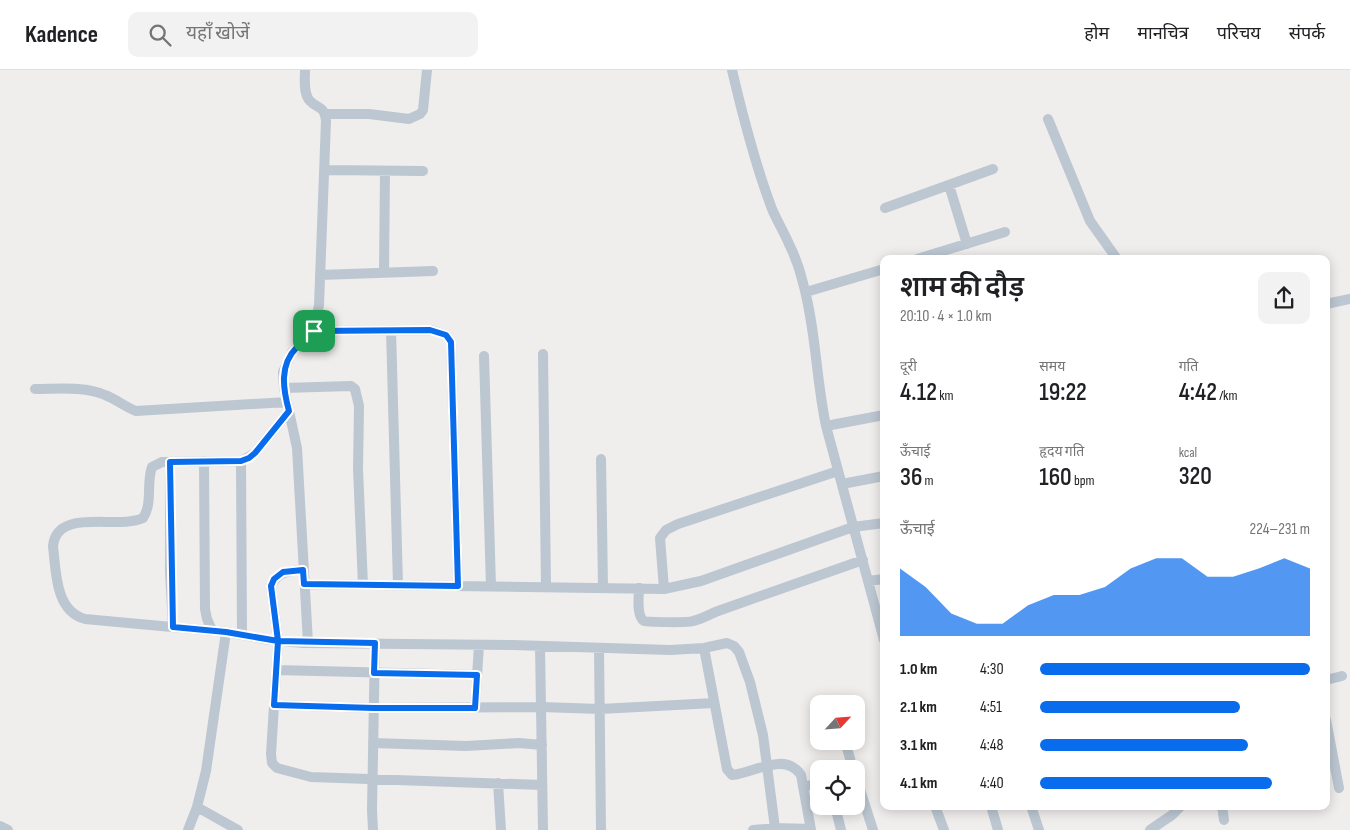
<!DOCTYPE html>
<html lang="hi">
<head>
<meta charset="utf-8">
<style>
	body { margin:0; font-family:"Sofia Sans Condensed","Noto Sans Devanagari",sans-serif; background:#f2f2f2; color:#202124; height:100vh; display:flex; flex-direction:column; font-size:19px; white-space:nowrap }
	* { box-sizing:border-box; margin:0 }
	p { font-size:16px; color:#757577 }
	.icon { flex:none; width:28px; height:28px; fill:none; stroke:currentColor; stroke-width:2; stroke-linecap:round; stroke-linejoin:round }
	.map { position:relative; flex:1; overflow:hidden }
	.panel { position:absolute; left:880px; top:185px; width:450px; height:555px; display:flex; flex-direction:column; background:#fff; border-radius:10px; box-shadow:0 2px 12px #0003 }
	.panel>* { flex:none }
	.needle { width:32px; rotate:64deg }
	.fabs { position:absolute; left:810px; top:625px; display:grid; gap:10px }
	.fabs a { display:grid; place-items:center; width:55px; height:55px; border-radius:10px; background:#fff; box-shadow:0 2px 12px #0003; font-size:25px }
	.pin { position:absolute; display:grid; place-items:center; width:42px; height:42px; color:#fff; margin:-21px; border-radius:10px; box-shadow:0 2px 8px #0006 }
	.round { display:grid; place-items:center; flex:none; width:52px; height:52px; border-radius:10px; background:#f2f2f2 }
	.headline { display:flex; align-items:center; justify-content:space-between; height:85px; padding:0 20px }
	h1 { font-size:28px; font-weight:600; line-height:38px }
	.metrics { display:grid; grid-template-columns:repeat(3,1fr); gap:8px; height:85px; padding:5px 20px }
	.metrics div { display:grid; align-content:center }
	.metrics b { font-size:25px; font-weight:600 }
	.metrics small { font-size:14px; font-weight:400 }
	.metrics p { font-size:14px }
	.chart { height:140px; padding:10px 20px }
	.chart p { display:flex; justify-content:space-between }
	.chart svg { width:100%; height:90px; margin-top:5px; fill:#096ced; opacity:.7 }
	ul { padding:0 20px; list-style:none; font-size:16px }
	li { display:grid; grid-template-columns:80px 60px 1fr; align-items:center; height:38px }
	li i { height:12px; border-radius:6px; background:#096ced }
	header { display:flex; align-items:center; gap:30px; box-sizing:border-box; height:70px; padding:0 25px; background:#fff; border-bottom:1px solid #e0e0e0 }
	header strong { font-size:24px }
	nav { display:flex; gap:28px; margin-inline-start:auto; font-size:18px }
	.search { width:350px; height:45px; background:#f2f2f2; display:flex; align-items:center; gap:12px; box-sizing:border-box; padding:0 18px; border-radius:10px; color:#757577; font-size:19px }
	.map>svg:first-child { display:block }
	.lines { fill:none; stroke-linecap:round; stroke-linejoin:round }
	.minor { stroke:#bcc7d1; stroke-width:10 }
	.route-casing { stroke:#fff; stroke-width:10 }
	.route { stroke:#096ced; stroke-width:6 }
</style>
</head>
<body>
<header>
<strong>Kadence</strong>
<div class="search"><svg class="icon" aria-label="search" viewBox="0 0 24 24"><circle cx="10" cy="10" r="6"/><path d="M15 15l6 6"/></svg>यहाँ खोजें</div>
<nav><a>होम</a><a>मानचित्र</a><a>परिचय</a><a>संपर्क</a></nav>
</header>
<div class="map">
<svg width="1350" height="760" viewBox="0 0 1350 760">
	<rect width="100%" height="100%" fill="#f0eded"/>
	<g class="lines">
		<path class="minor" d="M 305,0 C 305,9 303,24 310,31 C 319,40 324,35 326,51 L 319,235 L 314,261 L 292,282 L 283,302 L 284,318 L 297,378 L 308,573
			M 732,0 C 743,47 755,94 772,139 C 777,151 784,162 789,174 C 795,186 800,200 803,213 C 816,260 816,309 826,356 L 884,570
			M 325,44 L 369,44 L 409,49 L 420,44 L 423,40 L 427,0
			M 1048,49 L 1090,151 L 1117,189
			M 325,100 L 423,101
			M 949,115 L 967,174
			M 885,138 L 993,99
			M 917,189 L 1005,162
			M 384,203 L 385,101
			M 320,205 L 433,201
			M 806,222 L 884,199
			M 1326,234 L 1350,229
			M 391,260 L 398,515
			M 314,261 L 431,260 L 446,265 L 451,272 L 458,515
			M 543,284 L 546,517
			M 484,286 L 491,516
			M 284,318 L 351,316 L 355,319 L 359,336 L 358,399 L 363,515
			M 35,319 C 58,319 84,316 105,325 C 116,329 125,337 136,341 L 287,332
			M 289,341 L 255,383 L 241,391 L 162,392 L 152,397 C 146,413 153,433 143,448 C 117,460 57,437 53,476 C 56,501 55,541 85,549 L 226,562 L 270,570 L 303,573 L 513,575 L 670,580 L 704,578 L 727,573 L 734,576 L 739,582 L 750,612 L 763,665 L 775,758
			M 826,356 L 884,345
			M 601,389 L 603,517
			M 204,391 L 205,539 L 207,549 L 212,560
			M 241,391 L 242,564
			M 170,392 L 170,501 L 173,557
			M 842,414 L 884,406
			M 303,500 C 289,501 278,501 271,516 L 278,571 L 271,684 L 272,693 L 277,698 L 311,707 L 542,715
			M 868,511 L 884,509
			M 304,514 L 664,519 L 701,511 L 853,457 L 884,453
			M 639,518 C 639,526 636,546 644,551 C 648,552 689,553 693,551 C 702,549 710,544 718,541 C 766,524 814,507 863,490
			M 664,519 L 660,468 L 666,460 L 678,454 L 838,401
			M 540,576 L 543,760
			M 599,578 L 601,760
			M 704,578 L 727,699 L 732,705 C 754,703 785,681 801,705 L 811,760
			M 276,600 L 477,605
			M 1326,610 L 1342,606
			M 274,635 L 374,638 L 541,637 L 600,639 L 714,633
			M 475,638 L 479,575
			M 1326,650 L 1339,718
			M 845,671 L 853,699
			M 373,673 L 466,676 L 519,673 L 542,675
			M 856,707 L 873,760
			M 498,713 L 501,760
			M 803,717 L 819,713
			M 835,736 L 841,760
			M 935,736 L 944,760
			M 991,736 L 998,760
			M 1031,736 L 1039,760
			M 1222,736 L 1224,750
			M 197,737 L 238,760
			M 0,756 L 8,760
			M 188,760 L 197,737 L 206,701 L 226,562
			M 373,760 L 372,740 L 375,573
			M 753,760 L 775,758 L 811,759
			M 1150,760 L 1172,745 L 1181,736"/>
	</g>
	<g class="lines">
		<g class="route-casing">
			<path id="route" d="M 314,261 C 309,268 302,272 297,277 C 279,295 283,319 289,341 L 255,383 L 249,388 L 241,391 L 170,392 L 173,557 L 226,562 L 278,571 L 375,573 L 374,603 L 477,605 L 475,638 L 374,638 L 274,635 L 278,571 L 271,516 L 274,509 L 283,502 L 303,500 L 304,514 L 458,516 L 451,272 L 446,265 L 430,260 L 314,261"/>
		</g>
		<use href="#route" class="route"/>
	</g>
</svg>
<div class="fabs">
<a><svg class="needle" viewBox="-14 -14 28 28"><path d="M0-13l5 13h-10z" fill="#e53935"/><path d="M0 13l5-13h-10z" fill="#757577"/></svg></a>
<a><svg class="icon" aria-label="locate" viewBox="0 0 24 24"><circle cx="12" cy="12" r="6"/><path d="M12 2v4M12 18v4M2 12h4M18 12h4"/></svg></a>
</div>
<div class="pin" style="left:314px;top:261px;background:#1e9e55"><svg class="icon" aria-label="arrive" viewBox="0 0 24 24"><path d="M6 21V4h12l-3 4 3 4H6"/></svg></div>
<section class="panel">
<div class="headline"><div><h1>शाम की दौड़</h1><p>20:10 · 4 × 1.0 km</p></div><a class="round"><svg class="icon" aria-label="share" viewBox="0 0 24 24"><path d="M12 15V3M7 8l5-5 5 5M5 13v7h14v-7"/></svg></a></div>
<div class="metrics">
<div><p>दूरी</p><b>4.12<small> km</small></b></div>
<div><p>समय</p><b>19:22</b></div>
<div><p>गति</p><b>4:42<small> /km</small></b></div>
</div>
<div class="metrics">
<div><p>ऊँचाई</p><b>36<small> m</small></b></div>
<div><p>हृदय गति</p><b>160<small> bpm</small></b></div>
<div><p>kcal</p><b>320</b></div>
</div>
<div class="chart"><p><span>ऊँचाई</span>224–231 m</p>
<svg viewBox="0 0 160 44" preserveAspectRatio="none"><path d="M0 44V11L10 20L20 33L30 38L40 38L50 29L60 24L70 24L80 20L90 11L100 6L110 6L120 15L130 15L140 11L150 6L160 11V44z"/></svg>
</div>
<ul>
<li><b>1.0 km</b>4:30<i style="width:100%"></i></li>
<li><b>2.1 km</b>4:51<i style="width:74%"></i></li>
<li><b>3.1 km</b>4:48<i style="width:77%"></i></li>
<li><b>4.1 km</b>4:40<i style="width:86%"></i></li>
</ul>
</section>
</div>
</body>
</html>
